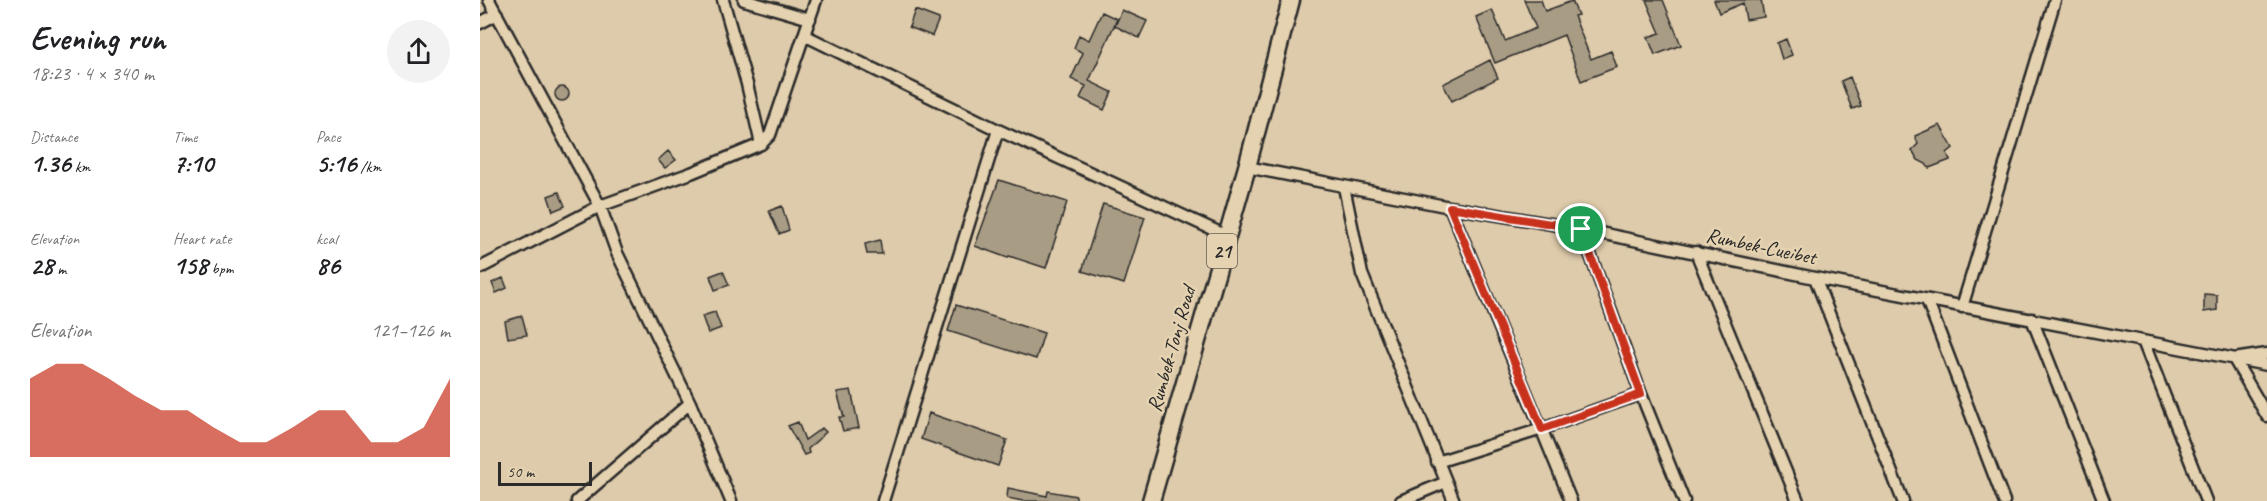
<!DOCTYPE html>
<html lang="en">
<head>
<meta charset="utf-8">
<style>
	body { margin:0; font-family:Caveat,sans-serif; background:#f2f2f2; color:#202124; height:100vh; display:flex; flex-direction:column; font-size:22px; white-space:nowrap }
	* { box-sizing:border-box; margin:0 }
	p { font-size:20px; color:#757577 }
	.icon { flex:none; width:33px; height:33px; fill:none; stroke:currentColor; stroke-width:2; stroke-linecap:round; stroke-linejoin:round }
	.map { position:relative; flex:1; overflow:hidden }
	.side { display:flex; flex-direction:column; background:#fff; width:480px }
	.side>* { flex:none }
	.scale { position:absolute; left:18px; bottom:15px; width:94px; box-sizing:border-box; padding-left:6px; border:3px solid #2b2b2b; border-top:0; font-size:16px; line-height:21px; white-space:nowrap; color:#2b2b2b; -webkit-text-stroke:4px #e5d2b0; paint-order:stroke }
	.pin { position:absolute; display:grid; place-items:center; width:51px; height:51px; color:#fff; margin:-26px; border:3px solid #fff; border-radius:50%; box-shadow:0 2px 6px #0007 }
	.round { display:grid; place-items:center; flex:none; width:63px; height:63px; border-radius:32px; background:#f2f2f2 }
	.head { display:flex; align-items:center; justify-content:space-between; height:102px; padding:0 30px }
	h1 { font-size:33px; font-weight:700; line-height:45px }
	.stats { display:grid; grid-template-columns:repeat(3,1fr); gap:9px; height:102px; padding:6px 30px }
	.stats div { display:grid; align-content:center }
	.stats b { font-size:26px; font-weight:700 }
	.stats small { font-size:16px; font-weight:400 }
	.stats p { font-size:16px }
	.chart { height:168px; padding:12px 30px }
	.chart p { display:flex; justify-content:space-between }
	.chart svg { width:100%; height:108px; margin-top:6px; fill:#c8321e; opacity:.7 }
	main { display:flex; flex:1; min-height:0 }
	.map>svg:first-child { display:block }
	.building { fill:#a99c85; stroke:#2b2b2b; stroke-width:1.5 }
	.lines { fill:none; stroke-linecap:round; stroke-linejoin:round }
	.street-casing { stroke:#2b2b2b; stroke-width:15 }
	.primary-casing { stroke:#2b2b2b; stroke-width:21 }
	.street { stroke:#e5d2b0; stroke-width:10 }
	.primary { stroke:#e5d2b0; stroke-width:16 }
	.route-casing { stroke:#fff; stroke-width:12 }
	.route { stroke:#c8321e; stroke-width:8 }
	.labels { text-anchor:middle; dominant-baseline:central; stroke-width:5; stroke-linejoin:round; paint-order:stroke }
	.shield { fill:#e5d2b0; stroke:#635d53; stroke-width:1.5 }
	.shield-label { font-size:20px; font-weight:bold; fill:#2b2b2b }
	.street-label { font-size:21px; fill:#2b2b2b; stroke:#e5d2b0 }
</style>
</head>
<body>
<main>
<section class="side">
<div class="head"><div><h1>Evening run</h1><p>18:23 · 4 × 340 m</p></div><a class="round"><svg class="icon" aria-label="share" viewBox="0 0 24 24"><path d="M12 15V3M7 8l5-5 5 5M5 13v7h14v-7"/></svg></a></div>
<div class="stats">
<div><p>Distance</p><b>1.36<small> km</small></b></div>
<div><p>Time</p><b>7:10</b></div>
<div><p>Pace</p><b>5:16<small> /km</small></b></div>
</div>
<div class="stats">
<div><p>Elevation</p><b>28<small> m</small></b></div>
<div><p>Heart rate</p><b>158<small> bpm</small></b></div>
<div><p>kcal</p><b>86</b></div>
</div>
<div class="chart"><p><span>Elevation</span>121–126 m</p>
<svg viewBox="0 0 160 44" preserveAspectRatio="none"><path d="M0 44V12L10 6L20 6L30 12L40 19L50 25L60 25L70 32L80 38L90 38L100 32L110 25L120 25L130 38L140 38L150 32L160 12V44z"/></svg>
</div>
</section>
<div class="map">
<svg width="1787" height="501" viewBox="0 0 1787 501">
	<rect width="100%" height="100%" fill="#decbab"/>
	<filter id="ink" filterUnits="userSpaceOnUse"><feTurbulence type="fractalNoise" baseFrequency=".0167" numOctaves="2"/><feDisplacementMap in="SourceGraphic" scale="12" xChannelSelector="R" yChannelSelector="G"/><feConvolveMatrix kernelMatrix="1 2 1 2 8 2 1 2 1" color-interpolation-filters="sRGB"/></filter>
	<g filter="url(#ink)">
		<path class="building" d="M 1044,0 L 1061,0 L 1065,11 L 1092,1 L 1098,15 L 1094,16 L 1111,59 L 1131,51 L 1137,67 L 1101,81 L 1084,35 L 1015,63 L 996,17 L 1012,10 L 1025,41 L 1056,28 Z
			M 1166,0 L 1183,0 L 1201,45 L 1175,55 L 1168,37 L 1180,33 Z
			M 1234,0 L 1281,0 L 1284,17 L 1266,20 L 1263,3 L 1239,13 Z
			M 435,10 L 459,19 L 452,36 L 429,27 Z
			M 642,10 L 667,21 L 659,38 L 635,26 Z
			M 622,12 L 637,19 L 609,81 L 632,92 L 624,110 L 600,98 L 606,86 L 591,79 L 603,53 L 594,48 L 599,35 L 609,40 Z
			M 1306,39 L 1312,55 L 1302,59 L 1297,43 Z
			M 1010,60 L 1018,78 L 972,101 L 963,84 Z
			M 1370,77 L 1381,106 L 1372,109 L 1361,81 Z
			M75 94a7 7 0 1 1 14 0a7 7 0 1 1-14 0Z
			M 1460,125 L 1473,148 L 1467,153 L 1470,160 L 1449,168 L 1446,164 L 1438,160 L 1432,150 L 1438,144 L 1435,136 Z
			M 188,151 L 196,160 L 185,168 L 178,160 Z
			M 519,180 L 587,202 L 566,268 L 529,256 L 528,258 L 495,246 Z
			M 79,192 L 85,206 L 73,211 L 68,196 Z
			M 623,204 L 665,217 L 644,284 L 602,271 Z
			M 302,206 L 309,230 L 299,234 L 289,211 Z
			M 400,240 L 402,254 L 387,254 L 385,244 Z
			M 243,271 L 249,285 L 235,290 L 230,276 Z
			M 23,278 L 27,288 L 16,293 L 12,283 Z
			M 1724,294 L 1737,295 L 1737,310 L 1724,312 Z
			M 476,305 L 564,333 L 556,359 L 468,331 Z
			M 235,312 L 241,328 L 228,333 L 222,316 Z
			M 42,316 L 47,335 L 28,338 L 25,321 Z
			M 371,390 L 379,428 L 363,431 L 359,417 L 364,417 L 357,392 Z
			M 449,413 L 527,440 L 518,466 L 441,439 Z
			M 318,422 L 325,440 L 342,428 L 346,432 L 328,449 L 329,453 L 324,455 L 308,426 Z
			M 528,488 L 567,496 L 568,491 L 596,496 L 596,501 L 543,501 L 527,498 Z"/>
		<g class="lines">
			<g class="street-casing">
				<path id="street" d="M 9,0 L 120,206 L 137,253 L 210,403 L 251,501
					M 243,0 L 267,84 L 281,144
					M 264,0 L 330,19
					M 0,23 L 17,14
					M 324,35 L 518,130 L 747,236
					M 767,167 L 970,207 L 1101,229 L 1335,278 L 1787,365
					M 864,187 L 882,274 L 974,501
					M 970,207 L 1091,501
					M 1101,229 L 1161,394 L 1204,501
					M 1216,252 L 1318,501
					M 0,268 L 120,206 L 211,173 L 281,144 L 290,135 L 336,0
					M 1335,278 L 1423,501
					M 1447,300 L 1524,501
					M 1482,307 L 1575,0
					M 1552,319 L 1624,501
					M 1663,341 L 1726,501
					M 1787,354 L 1754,359 L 1787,416
					M 957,462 L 1062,429 L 1161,394
					M 97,501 L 210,403
					M 403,501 L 518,130
					M 921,501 L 966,482"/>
			</g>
			<g class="primary-casing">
				<path id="primary" d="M 671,501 L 767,167 L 811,0"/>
			</g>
			<use href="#street" class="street"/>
			<use href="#primary" class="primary"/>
		</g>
	</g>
	<g class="lines" filter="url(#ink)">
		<g class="route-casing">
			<path id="route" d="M 970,207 L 1101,229 L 1161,394 L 1062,429 Z"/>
		</g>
		<use href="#route" class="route"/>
	</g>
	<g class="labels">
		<rect class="shield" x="727" y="234" width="30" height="34" rx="4.5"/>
		<g class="shield-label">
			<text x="742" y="251">21</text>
		</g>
		<g class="street-label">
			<text transform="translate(1281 246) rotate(12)">Rumbek-Cueibet</text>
			<text transform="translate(691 349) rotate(-74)">Rumbek-Tonj Road</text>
		</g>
	</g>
</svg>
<div class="scale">50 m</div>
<div class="pin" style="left:1101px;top:229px;background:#1e9e55"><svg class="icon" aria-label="arrive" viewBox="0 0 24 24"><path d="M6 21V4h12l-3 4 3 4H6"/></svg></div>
</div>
</main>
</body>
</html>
